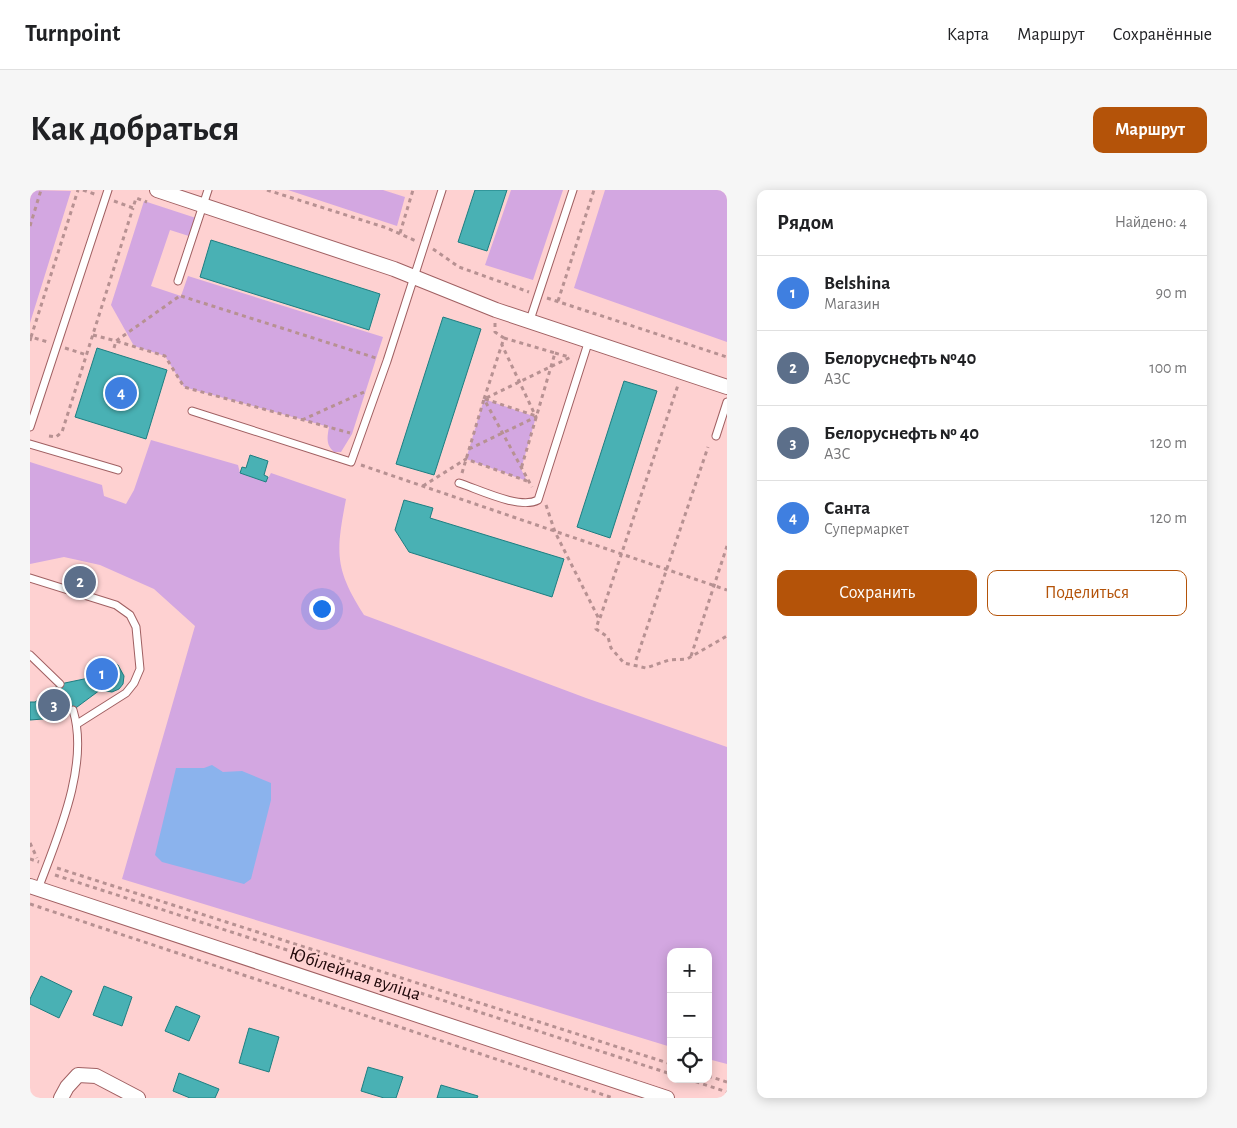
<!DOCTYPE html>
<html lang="ru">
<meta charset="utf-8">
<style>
body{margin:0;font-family:"Alegreya Sans",sans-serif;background:#f6f6f6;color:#202124}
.controls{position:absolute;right:15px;bottom:15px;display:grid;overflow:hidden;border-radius:10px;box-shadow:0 2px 12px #0003}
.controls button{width:45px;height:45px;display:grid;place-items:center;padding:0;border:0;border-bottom:1px solid #e0e0e0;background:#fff;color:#202124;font:25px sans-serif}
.you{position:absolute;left:291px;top:418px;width:18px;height:18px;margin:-12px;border:4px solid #fff;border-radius:50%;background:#1a73e8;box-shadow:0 0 0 8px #1a73e833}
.badge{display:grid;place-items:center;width:32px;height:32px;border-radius:50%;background:#b45309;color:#fff;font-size:16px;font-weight:700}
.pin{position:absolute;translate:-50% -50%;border:2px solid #fff;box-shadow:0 1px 5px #0006}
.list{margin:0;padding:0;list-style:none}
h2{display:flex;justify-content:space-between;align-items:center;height:65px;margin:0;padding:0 20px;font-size:21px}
h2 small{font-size:16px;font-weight:400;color:#757577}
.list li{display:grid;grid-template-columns:32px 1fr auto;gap:15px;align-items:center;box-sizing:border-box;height:75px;padding:0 20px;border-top:1px solid #e0e0e0}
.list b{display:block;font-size:19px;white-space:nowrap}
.list p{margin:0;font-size:16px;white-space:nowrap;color:#757577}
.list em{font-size:16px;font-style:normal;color:#757577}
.actions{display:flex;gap:10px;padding:15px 20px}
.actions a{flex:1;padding:11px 0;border:1px solid #b45309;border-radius:10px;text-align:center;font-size:18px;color:#b45309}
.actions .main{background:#b45309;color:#fff}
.icon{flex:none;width:28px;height:28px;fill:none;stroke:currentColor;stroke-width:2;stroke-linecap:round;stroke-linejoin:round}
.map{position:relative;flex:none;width:697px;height:908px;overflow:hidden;border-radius:10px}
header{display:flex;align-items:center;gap:30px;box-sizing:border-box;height:70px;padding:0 25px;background:#fff;border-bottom:1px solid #e0e0e0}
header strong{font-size:24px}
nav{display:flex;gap:28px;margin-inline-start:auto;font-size:18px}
.intro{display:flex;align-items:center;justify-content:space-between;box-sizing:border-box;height:120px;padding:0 30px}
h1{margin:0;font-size:35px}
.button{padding:12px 22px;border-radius:10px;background:#b45309;color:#fff;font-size:18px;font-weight:700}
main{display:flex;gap:30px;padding:0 30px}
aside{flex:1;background:#fff;border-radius:10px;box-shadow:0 2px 12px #0003}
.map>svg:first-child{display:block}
.green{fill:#d3a7e1}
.water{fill:#8bb3ed}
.building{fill:#49b1b4;stroke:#1d7e81}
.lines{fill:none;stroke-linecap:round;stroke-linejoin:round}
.lane-casing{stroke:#a06062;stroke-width:9}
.street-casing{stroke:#a06062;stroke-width:16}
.path{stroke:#b79192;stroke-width:3;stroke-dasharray:4 4;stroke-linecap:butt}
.lane{stroke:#fff;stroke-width:7}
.street{stroke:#fff;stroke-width:14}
.labels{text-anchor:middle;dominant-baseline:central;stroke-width:4;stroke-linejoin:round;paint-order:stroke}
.street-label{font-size:19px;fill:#1f0709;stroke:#fed1d1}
</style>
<header>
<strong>Turnpoint</strong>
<nav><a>Карта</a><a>Маршрут</a><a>Сохранённые</a></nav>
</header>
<div class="intro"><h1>Как добраться</h1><a class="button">Маршрут</a></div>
<main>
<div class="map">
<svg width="697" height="908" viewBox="0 0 697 908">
<rect width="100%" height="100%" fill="#fed1d1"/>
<path class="green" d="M0,0L41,1L0,133Z
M258,0H353L375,7L367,36Z
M481,0H533L503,90L455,75Z
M575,0H697V152L544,98Z
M114,11L169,29L162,47L140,40L121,96L151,106L158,86L353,147L322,244L311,262H304C296,255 297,248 299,237L154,197L135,166L104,156L81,115Z
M454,209L506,227L491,279L497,291L436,269Z
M121,250L208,275L210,283L236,292L241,283L316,309C306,362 304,378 334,425L556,508L697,557V874L678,869V762H641V857L92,689L165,436L124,399L70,375L34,367L0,374V272L72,295L74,306L96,314L104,300Z"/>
<path class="water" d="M182,575L193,582L212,581L241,593V610L221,689L214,694L132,672L125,665L146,578H174Z"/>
<path class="building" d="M445,0H477L457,61L428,52Z
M181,50L350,104L339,140L170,87Z
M413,127L451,139L404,285L366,274Z
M67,158L137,180L116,249L45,227Z
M594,191L627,201L580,348L547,337Z
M220,265L238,271L234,285L238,287L236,292L210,283L212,277L216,278Z
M374,310L403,318L400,328L534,369L522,407L379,362L365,340Z
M82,472L88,475L94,486L93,494L89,499L82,502L70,500L43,520L26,528L0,530V512H5L30,494L54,489L69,475Z
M11,786L42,801L29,828L0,814V809Z
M74,796L102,807L92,836L63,825Z
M146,816L170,826L159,851L135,841Z
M219,838L249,847L239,882L209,873Z
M338,877L373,887L366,908H354L331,901Z
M149,883L189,899L185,908H160L143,901Z
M411,895L448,906L447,908H407Z"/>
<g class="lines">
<defs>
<path id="lane" d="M148,91L178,0
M500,130L543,0
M162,221L321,272L357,171L412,0
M0,237L78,0
M686,246L697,212
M0,254L88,280
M429,293C448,299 490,320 508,310L559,150
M0,388L86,415L100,425L106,437L110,479L104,493L96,503L47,534
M0,465L30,494
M8,699C27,648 60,575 43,520"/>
<path id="street" d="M127,0L364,79L466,120L697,197
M0,696L637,908
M31,908L37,897L48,885L66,886L108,908"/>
</defs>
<use href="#lane" class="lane-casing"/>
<use href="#street" class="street-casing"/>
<path class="path" d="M53,0L67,5
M237,0L357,38L386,51
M84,11L103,18L106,8L117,12
M0,36L11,0
M370,43L383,0
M403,59L429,77L499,102
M151,106L346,168
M517,108L697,167
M528,111L564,0
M465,133V142L474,148L454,209L502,297
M63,145L86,151L151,105
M1,147L48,0
M474,148L525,163L491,279
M0,151L1,147L18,152
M35,158L57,165
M84,158L86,151L135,166L154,197L320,243
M525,163L539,167
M455,209L506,226
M272,230L334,202
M19,246L26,247L32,242L103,18
M439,259L506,227L472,155
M331,275L697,400
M432,283L454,209L543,166
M393,296L436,269L497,291
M516,315L525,342L569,429L566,439L578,447L581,458L594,473L616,478L639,470L657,469L697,446
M570,428L648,195
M661,466L697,356
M606,470L678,257
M0,653L7,668
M0,669L9,672
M27,678L641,874
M25,685L641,884
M0,714L583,908
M678,886L697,892
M658,889L697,902"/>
<use href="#lane" class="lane"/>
<use href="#street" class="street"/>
</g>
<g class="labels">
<g class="street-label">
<text transform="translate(325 784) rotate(18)">Юбілейная вуліца</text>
</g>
</g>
</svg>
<div class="controls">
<button>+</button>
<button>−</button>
<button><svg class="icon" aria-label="locate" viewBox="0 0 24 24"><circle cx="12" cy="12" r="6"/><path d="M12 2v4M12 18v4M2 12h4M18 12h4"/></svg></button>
</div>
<div class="you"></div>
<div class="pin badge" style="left:72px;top:484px;background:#3f7fe0">1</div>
<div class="pin badge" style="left:50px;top:392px;background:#5c6f8a">2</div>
<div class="pin badge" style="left:24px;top:515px;background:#5c6f8a">3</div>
<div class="pin badge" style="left:91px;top:203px;background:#3f7fe0">4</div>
</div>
<aside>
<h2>Рядом<small>Найдено: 4</small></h2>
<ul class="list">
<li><span class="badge" style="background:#3f7fe0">1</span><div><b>Belshina</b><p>Магазин</p></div><em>90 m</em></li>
<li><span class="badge" style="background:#5c6f8a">2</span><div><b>Белоруснефть №40</b><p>АЗС</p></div><em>100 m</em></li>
<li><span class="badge" style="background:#5c6f8a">3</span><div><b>Белоруснефть № 40</b><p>АЗС</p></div><em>120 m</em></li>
<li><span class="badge" style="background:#3f7fe0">4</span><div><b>Санта</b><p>Супермаркет</p></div><em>120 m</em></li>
</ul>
<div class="actions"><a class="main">Сохранить</a><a>Поделиться</a></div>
</aside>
</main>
